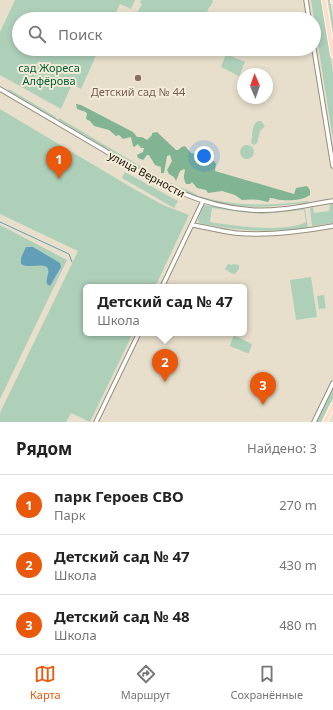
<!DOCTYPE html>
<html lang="ru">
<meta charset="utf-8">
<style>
body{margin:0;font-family:"Noto Sans",sans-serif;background:#f6f6f6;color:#222}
.compass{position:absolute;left:237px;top:68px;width:36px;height:36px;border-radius:50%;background:#fff;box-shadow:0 2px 6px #0003;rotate:358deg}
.you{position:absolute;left:204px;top:156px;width:14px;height:14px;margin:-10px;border:3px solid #fff;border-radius:50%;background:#1a73e8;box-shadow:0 0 0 6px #1a73e833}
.badge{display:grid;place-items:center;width:26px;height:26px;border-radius:50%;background:#ea580c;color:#fff;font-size:13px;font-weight:700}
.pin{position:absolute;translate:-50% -33px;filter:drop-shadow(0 1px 2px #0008)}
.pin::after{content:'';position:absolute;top:21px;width:14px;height:12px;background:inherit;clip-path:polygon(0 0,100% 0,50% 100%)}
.popup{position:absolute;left:83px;top:284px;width:164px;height:52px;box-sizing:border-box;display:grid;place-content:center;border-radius:6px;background:#fff;filter:drop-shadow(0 1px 3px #0005);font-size:13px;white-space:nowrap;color:#767676}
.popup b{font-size:15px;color:#222}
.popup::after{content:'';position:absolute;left:50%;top:100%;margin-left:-8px;border:8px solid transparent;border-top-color:#fff}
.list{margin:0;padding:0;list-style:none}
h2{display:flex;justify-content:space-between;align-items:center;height:52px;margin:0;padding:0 16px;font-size:17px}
h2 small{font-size:13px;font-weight:400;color:#767676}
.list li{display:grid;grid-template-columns:26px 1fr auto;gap:12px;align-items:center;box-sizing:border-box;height:60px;padding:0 16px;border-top:1px solid #e0e0e0}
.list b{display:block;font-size:15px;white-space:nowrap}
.list p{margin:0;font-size:13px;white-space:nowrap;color:#767676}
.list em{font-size:13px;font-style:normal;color:#767676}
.icon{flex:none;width:22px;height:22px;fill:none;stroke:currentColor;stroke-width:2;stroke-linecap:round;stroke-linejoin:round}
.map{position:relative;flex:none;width:333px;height:422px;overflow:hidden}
.search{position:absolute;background:#fff;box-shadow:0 2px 6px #0003;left:12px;right:12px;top:12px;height:44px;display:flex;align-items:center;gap:10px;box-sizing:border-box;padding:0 14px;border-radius:22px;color:#767676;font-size:15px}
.sheet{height:232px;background:#fff}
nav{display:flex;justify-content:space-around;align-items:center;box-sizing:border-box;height:56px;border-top:1px solid #e0e0e0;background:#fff;font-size:11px;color:#767676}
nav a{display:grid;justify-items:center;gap:2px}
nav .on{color:#ea580c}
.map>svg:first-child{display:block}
.green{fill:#aed0b9;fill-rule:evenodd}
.forest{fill:#80b492}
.water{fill:#629eb7}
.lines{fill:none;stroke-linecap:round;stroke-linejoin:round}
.stream{stroke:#629eb7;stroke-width:1}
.minor-casing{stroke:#958e7c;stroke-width:5.5}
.major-casing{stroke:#fff;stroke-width:6}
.minor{stroke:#fff;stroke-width:3.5}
.major{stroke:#ffdfc9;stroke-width:4.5}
.education-dot{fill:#8d6e63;stroke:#f4ecd8;stroke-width:1.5}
.labels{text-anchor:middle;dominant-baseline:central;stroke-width:4;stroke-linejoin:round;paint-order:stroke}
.park-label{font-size:11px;fill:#015e35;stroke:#f4ecd8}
.education-label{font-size:11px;fill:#785e54;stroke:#f4ecd8}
.street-label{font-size:11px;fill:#19160f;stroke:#f4ecd8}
</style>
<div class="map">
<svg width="333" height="422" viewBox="0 0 333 422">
<rect width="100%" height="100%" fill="#e7dfcb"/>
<path class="green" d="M15,0H135L131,9L120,4L113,19H19V49H99L81,89L72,84L61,109L0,75V32Z
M141,0H212L213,2L207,11L208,12L205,19H145L146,16L143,15L142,17L137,13L142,4L140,3Z
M311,0H322L333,72V140Z
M328,0H330L333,19V34Z
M226,54L245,62L239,76L221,67Z
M9,89L56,117L55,119L8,91Z
M0,109L134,189L163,205L189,215L155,287H86V333H133L90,422L71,413L66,422H0V413L78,251L0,214Z
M59,118L142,167L141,169L57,120Z
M258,121H261L265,126L260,131L257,143L254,145L251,143C253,136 251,125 258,121Z
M240 152a7 7 0 1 1 14 0a7 7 0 1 1-14 0Z
M145,169L171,183L198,195L197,197L169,186L144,171Z
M125,172L178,201L174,208L122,178Z
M199,196C238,207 269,206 308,201L309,202C270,208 237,210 199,197Z
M333,203V223L312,226L310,208L313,207L314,213L329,211L330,204Z
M204,205L258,212H272L305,209L308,228C268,233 238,231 199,223L198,219ZM212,208L240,212L262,214L304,210L306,222C287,233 232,226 210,222Z
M0,225L67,260L0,399Z
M228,264L231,265L234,264L239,265V269L235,274L231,273L225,269Z
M311,277L317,317L296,320L290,280Z
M324,295L326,308L319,309L317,296Z
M235,336L252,344L249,353H247L230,346L233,337Z
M333,390V398L321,422H316L331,391Z"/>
<path class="forest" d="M76,104L81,105L133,132L137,137H142L147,140L152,135V133L157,132L176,150H178L182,147L185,146L191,153L202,155L205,161L207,163L214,161L216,164L215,171L294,194L296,188L307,186L310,190V195C303,200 290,201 282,200C277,200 274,198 270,198L269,201L267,202C259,199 250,199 242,200L235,195L222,191L208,193L206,190L197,188L192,182L190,184H186C183,178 184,175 185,170L184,169L180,171L176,181L174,177L169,174L167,170L172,161L170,155L167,156L164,173H161V167L155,165L149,155H147L143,160L138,158L137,155L143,152L144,148H141L138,144L134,147L133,146L131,137L123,139L119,135L116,136L109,130L94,126L90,121L86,119L87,114L86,112L77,109Z"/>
<path class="water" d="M26,247H33L60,263L61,267L50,286L47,284C45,278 51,273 47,267C39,263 29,269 21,264V258Z"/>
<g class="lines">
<path class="stream" d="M0,222L69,254L72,262"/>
<defs>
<path id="minor" d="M306,0L309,19
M314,49L333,166
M0,89C34,109 68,129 102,149C152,179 192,206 252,210C279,212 306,205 333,201
M192,225C206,227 220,231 235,233C268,236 300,232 333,226
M162,287L203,201
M96,422L139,333
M314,422L333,383"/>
<path id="major" d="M324,0L333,55
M333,0V1
M325,422L333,405"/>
</defs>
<use href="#minor" class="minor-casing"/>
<use href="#major" class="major-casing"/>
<use href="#minor" class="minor"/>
<use href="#major" class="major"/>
</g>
<circle class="education-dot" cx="138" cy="78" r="4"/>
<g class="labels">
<g class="park-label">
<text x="49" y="67">сад Жореса<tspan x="49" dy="13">Алфёрова</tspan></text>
</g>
<g class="education-label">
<text x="138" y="91">Детский сад № 44</text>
</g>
<g class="street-label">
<text transform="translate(147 174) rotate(28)">улица Верности</text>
</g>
</g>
</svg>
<svg class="compass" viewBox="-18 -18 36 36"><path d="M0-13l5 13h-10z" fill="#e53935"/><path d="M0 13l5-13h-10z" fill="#767676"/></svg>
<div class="you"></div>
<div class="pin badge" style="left:59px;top:179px">1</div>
<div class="pin badge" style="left:165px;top:382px">2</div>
<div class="popup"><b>Детский сад № 47</b>Школа</div>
<div class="pin badge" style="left:263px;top:405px">3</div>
<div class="search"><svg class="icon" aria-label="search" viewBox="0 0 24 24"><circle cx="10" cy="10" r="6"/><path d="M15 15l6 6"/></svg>Поиск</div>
</div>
<section class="sheet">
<h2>Рядом<small>Найдено: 3</small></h2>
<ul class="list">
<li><span class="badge">1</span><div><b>парк Героев СВО</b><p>Парк</p></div><em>270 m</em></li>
<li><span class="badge">2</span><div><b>Детский сад № 47</b><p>Школа</p></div><em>430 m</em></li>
<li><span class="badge">3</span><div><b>Детский сад № 48</b><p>Школа</p></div><em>480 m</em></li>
</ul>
</section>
<nav>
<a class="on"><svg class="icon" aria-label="map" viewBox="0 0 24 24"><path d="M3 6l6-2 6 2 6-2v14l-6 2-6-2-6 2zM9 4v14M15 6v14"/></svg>Карта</a>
<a><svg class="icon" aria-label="directions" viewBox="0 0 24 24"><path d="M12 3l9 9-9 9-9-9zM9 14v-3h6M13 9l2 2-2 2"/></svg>Маршрут</a>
<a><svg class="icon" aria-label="saved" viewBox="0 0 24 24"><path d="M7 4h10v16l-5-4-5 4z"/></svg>Сохранённые</a>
</nav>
